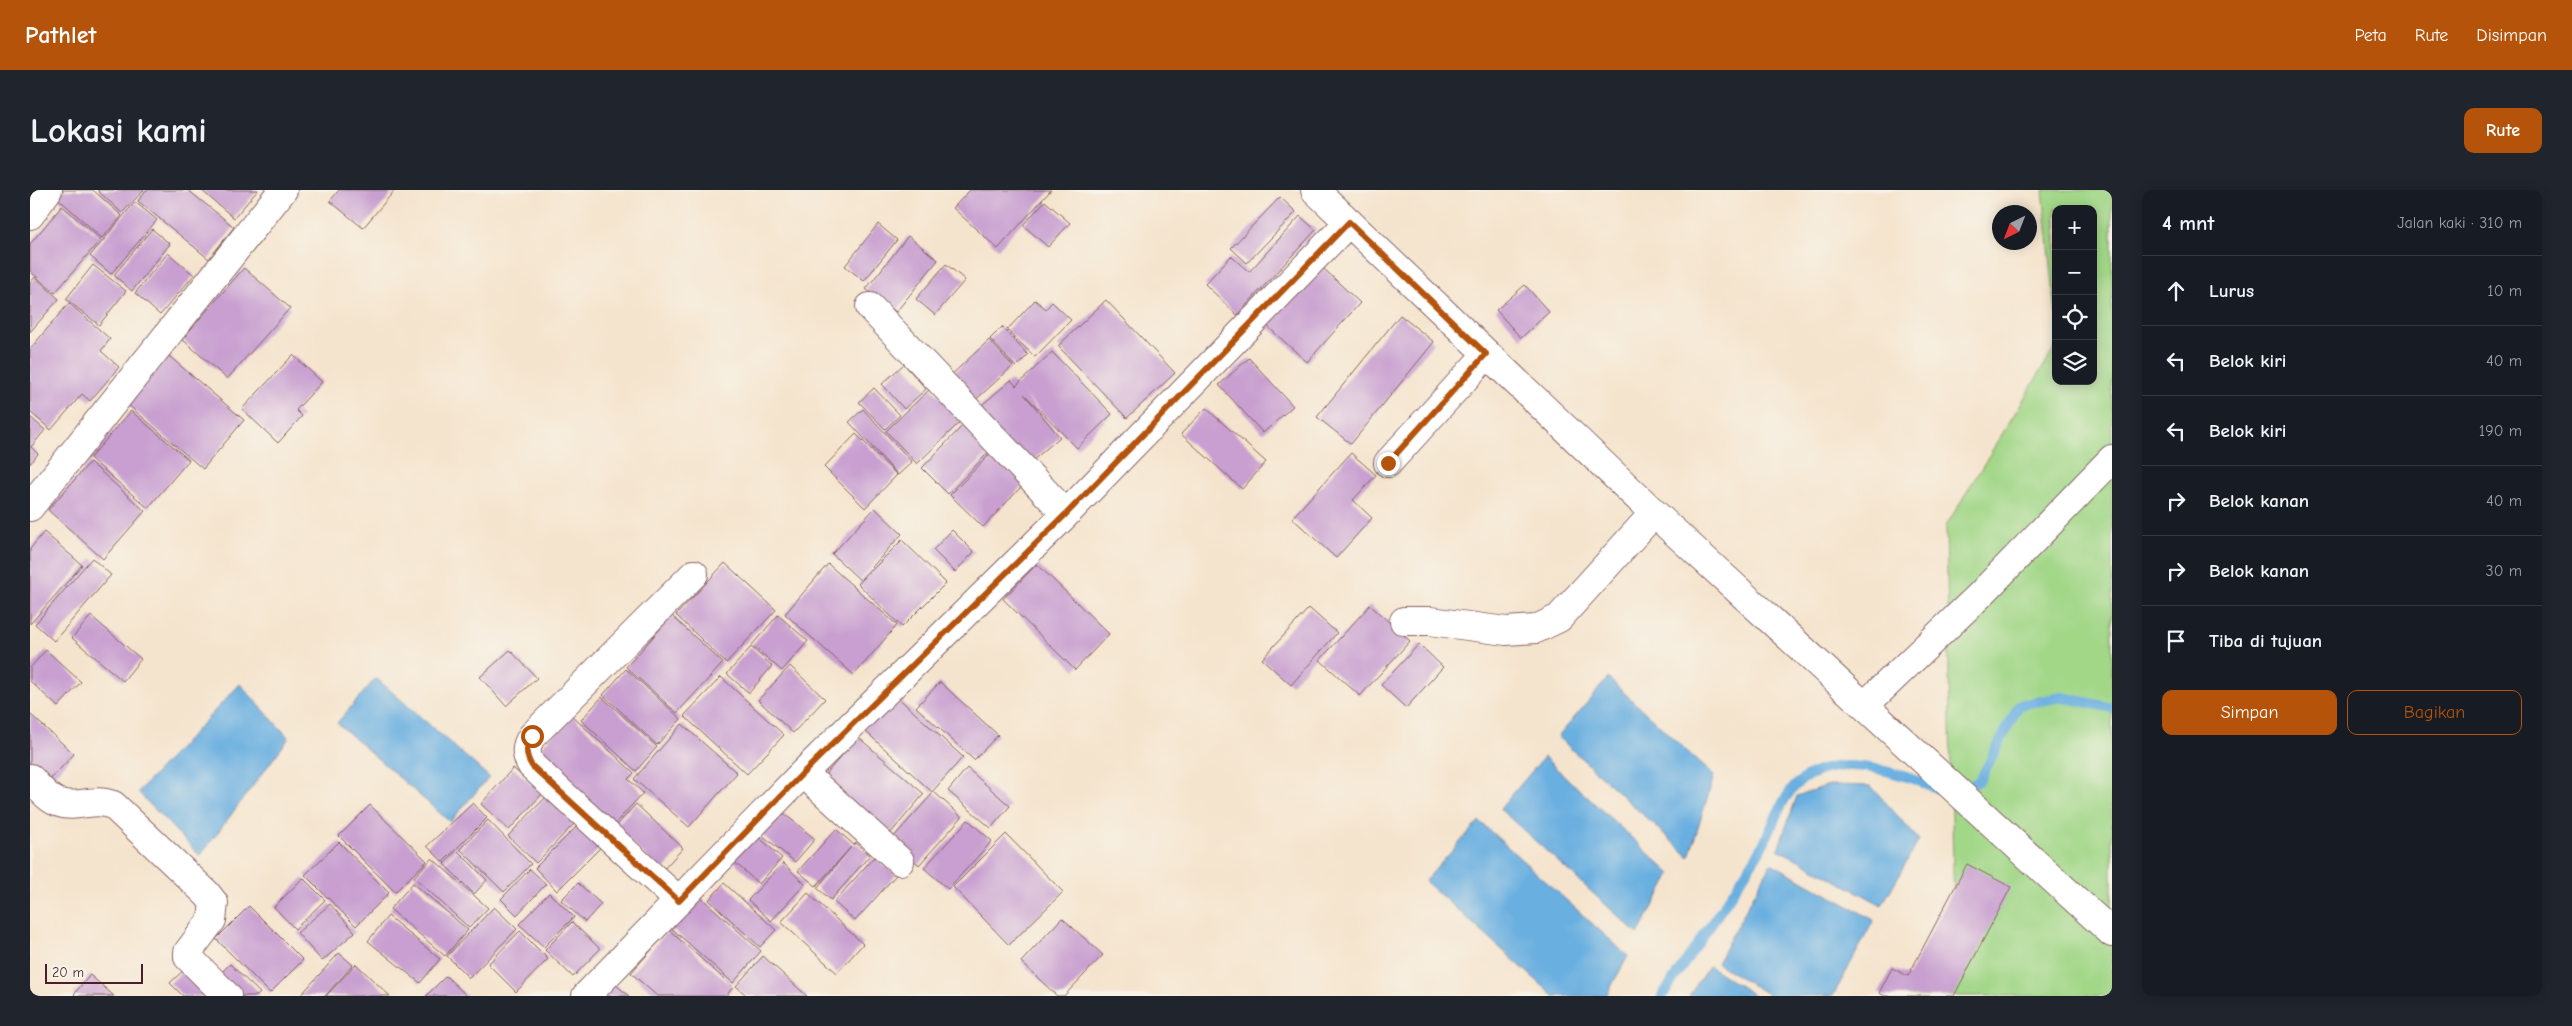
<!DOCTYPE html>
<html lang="id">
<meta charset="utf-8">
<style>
body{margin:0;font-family:"Comic Neue",sans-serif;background:#20242c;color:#f1f3f6}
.controls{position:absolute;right:15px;top:15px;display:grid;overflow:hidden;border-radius:10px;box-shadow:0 2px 12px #0003}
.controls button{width:45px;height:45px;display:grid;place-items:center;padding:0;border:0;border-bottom:1px solid #363941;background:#171b24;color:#f1f3f6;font:25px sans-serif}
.compass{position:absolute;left:1962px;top:15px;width:45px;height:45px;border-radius:50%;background:#171b24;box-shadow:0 2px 12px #0003;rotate:222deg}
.scale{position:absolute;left:15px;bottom:12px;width:98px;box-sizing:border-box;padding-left:5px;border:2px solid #4a1f2b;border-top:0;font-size:14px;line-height:18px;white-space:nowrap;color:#4a1f2b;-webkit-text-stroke:4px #f7f3e8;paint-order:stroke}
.stop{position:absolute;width:15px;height:15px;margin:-11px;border:4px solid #b45309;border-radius:50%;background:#fff}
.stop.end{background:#b45309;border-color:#fff;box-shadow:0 1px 5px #0008}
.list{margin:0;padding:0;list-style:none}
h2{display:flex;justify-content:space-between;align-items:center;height:65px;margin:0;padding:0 20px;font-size:21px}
h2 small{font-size:16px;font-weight:400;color:#9ea1a6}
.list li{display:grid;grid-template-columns:32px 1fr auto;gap:15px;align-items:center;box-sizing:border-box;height:70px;padding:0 20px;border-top:1px solid #363941}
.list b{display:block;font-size:19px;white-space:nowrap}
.list em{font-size:16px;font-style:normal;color:#9ea1a6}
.actions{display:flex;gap:10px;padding:15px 20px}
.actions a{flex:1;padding:11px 0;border:1px solid #b45309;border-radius:10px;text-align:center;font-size:18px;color:#b45309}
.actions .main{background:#b45309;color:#fff}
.icon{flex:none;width:28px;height:28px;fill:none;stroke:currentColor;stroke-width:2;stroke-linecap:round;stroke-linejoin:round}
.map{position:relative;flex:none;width:2082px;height:806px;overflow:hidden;border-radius:10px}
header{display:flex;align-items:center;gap:30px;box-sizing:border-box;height:70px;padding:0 25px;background:#b45309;color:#fff}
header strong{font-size:24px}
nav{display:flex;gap:28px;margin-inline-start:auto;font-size:18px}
.intro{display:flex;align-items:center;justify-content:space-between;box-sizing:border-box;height:120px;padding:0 30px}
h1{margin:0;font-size:35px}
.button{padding:12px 22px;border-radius:10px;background:#b45309;color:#fff;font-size:18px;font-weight:700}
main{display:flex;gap:30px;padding:0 30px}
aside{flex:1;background:#171b24;border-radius:10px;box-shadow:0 2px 12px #0003}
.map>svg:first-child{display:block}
.green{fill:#a2d788;stroke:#767b5a}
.water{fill:#69afe0;stroke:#5a6786}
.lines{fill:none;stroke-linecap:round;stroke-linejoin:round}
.stream{stroke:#69afe0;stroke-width:10}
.building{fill:#c89fd0}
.minor-casing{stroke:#866464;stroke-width:30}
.minor{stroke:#fff;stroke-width:28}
.route{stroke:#b45309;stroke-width:6}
</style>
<header>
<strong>Pathlet</strong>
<nav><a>Peta</a><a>Rute</a><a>Disimpan</a></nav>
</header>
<div class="intro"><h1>Lokasi kami</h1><a class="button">Rute</a></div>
<main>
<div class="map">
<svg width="2082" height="806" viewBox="0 0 2082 806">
<rect width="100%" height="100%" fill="#f7f3e8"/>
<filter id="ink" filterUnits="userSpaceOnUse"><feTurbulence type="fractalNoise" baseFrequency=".02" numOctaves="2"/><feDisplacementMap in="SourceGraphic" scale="10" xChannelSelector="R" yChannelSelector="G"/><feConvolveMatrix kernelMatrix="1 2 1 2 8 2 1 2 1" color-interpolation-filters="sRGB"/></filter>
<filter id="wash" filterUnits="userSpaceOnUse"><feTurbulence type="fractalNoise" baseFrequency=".0096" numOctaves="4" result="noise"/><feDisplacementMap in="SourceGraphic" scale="20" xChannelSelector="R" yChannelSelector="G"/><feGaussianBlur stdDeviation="1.12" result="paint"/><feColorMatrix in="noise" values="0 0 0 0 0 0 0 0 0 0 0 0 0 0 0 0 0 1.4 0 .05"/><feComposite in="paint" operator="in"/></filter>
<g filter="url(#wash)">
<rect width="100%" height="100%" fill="#f5e4cd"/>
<path class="green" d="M2013,0H2082V806H1877L1924,726L1916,336L2026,156V191H2063V19H2026V124Z"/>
<path class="water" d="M346,488L459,587L420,632L307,533Z
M1578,488L1684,586L1659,667L1528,547Z
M210,494L259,548L170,666L108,602Z
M1514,567L1641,684L1608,744L1470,619Z
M1799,595L1841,596L1889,650L1852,715L1748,659L1767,606Z
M1449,631L1598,766L1576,806H1524L1395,691Z
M1741,673L1844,730L1803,806H1740L1687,773Z
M1679,776L1725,806H1659Z"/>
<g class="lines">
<path class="stream" d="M1932,602L1950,590L1989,515L2032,507L2082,518
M1632,806C1664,760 1695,714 1726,667C1738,649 1744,627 1755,609C1790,553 1867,581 1915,602"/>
</g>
<g id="blocks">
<path class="building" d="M25,0H63L92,26L72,48L22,3Z
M67,0H114L92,23Z
M116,0H158L204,37L179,69L108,11Z
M171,0H228L204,28Z
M309,0H365L333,38L300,11Z
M940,0H1021L968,59L923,18Z
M1250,7L1266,22L1217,73L1201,58Z
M1015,11L1040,33L1018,57L993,35Z
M105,12L127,30L81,84L60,66Z
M32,16L71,49L25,103L0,81V54Z
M1270,26L1286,40L1207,125L1175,94L1201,66L1219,82Z
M848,34L867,50L834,91L815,76Z
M122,39L140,54L102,101L84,85Z
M878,46L908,70L866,122L836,99Z
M138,63L164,85L130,125L105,103Z
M916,74L935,90L905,125L886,109Z
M63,75L96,101L69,135L36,109Z
M1290,75L1330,113L1277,172L1236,135Z
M214,78L260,118L197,189L152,149Z
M5,87L29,109L0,142V93Z
M1495,95L1519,122L1491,148L1466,120Z
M1005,110L1016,119L1022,112L1041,130L1005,167L977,140Z
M1076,110L1145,183L1097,228L1028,156Z
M39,113L80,149L71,161L89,177L60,211L52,204L21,240L0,222V159Z
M1370,125L1404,152L1321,254L1287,227Z
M972,137L998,165L986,177L960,149Z
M959,150L983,176L941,214L918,188Z
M1022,162L1082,224L1047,258L994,204L1030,247L994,278L945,221L981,190L986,196Z
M263,165L292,192L266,220L272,226L248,253L212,219Z
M139,166L214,230L173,279L97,214Z
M1219,168L1263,216L1233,243L1189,195Z
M874,174L896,199L874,219L852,194Z
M844,198L870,225L855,239L829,212Z
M901,198L932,230L887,274L856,241Z
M1176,218L1236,272L1212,299L1151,244Z
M833,219L882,272L868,285L819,232Z
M101,221L159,270L118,318L60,268Z
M0,227L15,240L1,257L8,264L0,274Z
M934,234L961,260L918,304L892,278Z
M826,244L867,285L835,318L794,277Z
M961,263L994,294L953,337L920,305Z
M1321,263L1346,285L1323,310L1342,328L1306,368L1262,328Z
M60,272L115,321L73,369L18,320Z
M845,318L872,344L830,390L802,364Z
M922,340L944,362L925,382L903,360Z
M14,342L52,375L0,434V359Z
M872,350L916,393L872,437L828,394Z
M62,368L81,385L24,451L5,434Z
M695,373L746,420L696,473L646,425Z
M798,374L867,435L824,485L755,424Z
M1007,374L1079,444L1045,480L973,409Z
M1340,415L1380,451L1330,506L1290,470Z
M1279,418L1307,443L1261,495L1232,469Z
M748,425L778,451L752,481L722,455Z
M61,426L111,469L93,491L42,448Z
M642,426L693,473L647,523L596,477Z
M1389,454L1413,477L1376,518L1351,495Z
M721,457L742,476L719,503L697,484Z
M16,460L51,492L28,517L0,491V478Z
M480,460L507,488L476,516L450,487Z
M760,476L795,509L763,543L728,510Z
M596,479L651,529L627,555L573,505Z
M691,487L754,545L717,584L654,526Z
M910,492L968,545L944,570L886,517Z
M864,504L933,567L902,602L833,539Z
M572,507L627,557L606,581L551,530Z
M0,524L44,564L18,592L0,576Z
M541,525L604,583L598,589L613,603L579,640L501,568Z
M652,534L707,583L659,637L604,589Z
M828,547L894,604L854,651L788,593Z
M483,578L512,604L479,640L451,614Z
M937,578L980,616L961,638L918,601Z
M904,602L932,627L889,675L861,650Z
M518,605L546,632L506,673L478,646Z
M443,613L457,628L413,672L397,656Z
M606,614L653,658L632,681L585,637Z
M340,615L397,671L365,702L309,646Z
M746,617L785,649L765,672L727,641Z
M458,630L501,674L474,702L430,659Z
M938,630L962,651L918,699L894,678Z
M549,634L571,657L527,701L505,678Z
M806,639L824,655L826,653L840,665L801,710L787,698L821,657L786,696L768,681Z
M725,644L752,668L729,694L702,670Z
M976,644L1033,702L979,755L923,697Z
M309,652L359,703L326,736L275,685Z
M427,660L457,690L444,704L414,674Z
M844,667L866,685L825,731L804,712Z
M402,668L458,718L439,738L384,687Z
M753,673L775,694L741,731L718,710Z
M1937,674L1981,697L1924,806H1855L1849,803L1862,778L1878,786Z
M500,679L516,694L487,725L471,709Z
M273,688L295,710L265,739L244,717Z
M383,693L438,740L415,766L360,719Z
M548,693L571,714L555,732L531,710Z
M694,693L746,740L730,757L679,710Z
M519,703L544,727L514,757L489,734Z
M778,703L833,754L807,783L751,732Z
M667,704L731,761L703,793L639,736Z
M300,714L325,742L292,771L267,743Z
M219,716L273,770L240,803L186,749Z
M464,717L487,739L439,788L417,766Z
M358,726L410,769L390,793L338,751Z
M1032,728L1073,765L1034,806H1027L991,772Z
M542,732L570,759L543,787L515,760Z
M639,740L703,797L696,806H627L601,783Z
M490,741L518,769L486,802L458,774Z
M309,763L323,775L295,806H270Z
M733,766L777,806H717L706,796Z
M200,774L230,803L227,806H201L184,790Z
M326,774L345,792L360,806H296Z
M158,776L187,806H153L140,793Z
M60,785L84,806H46L44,804Z
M416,786L437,806H396Z
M579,789L599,806H564Z"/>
</g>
</g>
<g filter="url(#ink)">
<use href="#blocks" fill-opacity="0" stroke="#866464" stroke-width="1"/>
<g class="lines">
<defs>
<path id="minor" d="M1285,0L1624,323L2082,743
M0,25L18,0
M840,117L1036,324
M1358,273L1457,164
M0,317L253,0
M1374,431H1400L1476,441L1506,439L1529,428L1624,323
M1835,515L1951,404L2082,269
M773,583L870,671
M0,588C8,596 18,610 30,613C47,619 63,607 83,615L177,704L184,713L182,730L158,762V767L197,806
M649,711L502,576C495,565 495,556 502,546L664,384
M556,806L773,583L1036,324L1319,32"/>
</defs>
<use href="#minor" class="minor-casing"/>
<use href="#minor" class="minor"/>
</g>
</g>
<g class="lines" filter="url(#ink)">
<path class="route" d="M502,546C495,556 495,565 502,576L649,711L773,583L1036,324L1319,32L1456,164L1358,273"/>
</g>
</svg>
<div class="controls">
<button>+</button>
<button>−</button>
<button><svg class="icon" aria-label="locate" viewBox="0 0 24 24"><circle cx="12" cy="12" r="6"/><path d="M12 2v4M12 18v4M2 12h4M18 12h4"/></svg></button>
<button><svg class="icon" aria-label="layers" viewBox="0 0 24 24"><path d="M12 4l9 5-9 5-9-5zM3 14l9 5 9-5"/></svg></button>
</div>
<svg class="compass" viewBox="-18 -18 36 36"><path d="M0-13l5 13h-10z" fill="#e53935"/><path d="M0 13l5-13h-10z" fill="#9ea1a6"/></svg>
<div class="scale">20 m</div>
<div class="stop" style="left:502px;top:546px"></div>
<div class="stop end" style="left:1358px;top:273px"></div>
</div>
<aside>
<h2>4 mnt<small>Jalan kaki · 310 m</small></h2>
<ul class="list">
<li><svg class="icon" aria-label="ahead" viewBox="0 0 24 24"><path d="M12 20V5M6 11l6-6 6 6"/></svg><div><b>Lurus</b></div><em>10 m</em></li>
<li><svg class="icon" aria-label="left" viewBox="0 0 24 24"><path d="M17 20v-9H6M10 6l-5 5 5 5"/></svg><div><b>Belok kiri</b></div><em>40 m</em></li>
<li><svg class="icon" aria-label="left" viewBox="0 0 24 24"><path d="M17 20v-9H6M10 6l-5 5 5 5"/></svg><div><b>Belok kiri</b></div><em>190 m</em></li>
<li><svg class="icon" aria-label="right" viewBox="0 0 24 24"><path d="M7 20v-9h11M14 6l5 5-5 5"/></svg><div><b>Belok kanan</b></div><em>40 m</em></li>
<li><svg class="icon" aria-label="right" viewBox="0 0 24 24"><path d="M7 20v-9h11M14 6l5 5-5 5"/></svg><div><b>Belok kanan</b></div><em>30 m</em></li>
<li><svg class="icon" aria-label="arrive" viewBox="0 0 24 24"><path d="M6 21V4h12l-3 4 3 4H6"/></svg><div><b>Tiba di tujuan</b></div></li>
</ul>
<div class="actions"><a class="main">Simpan</a><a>Bagikan</a></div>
</aside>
</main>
